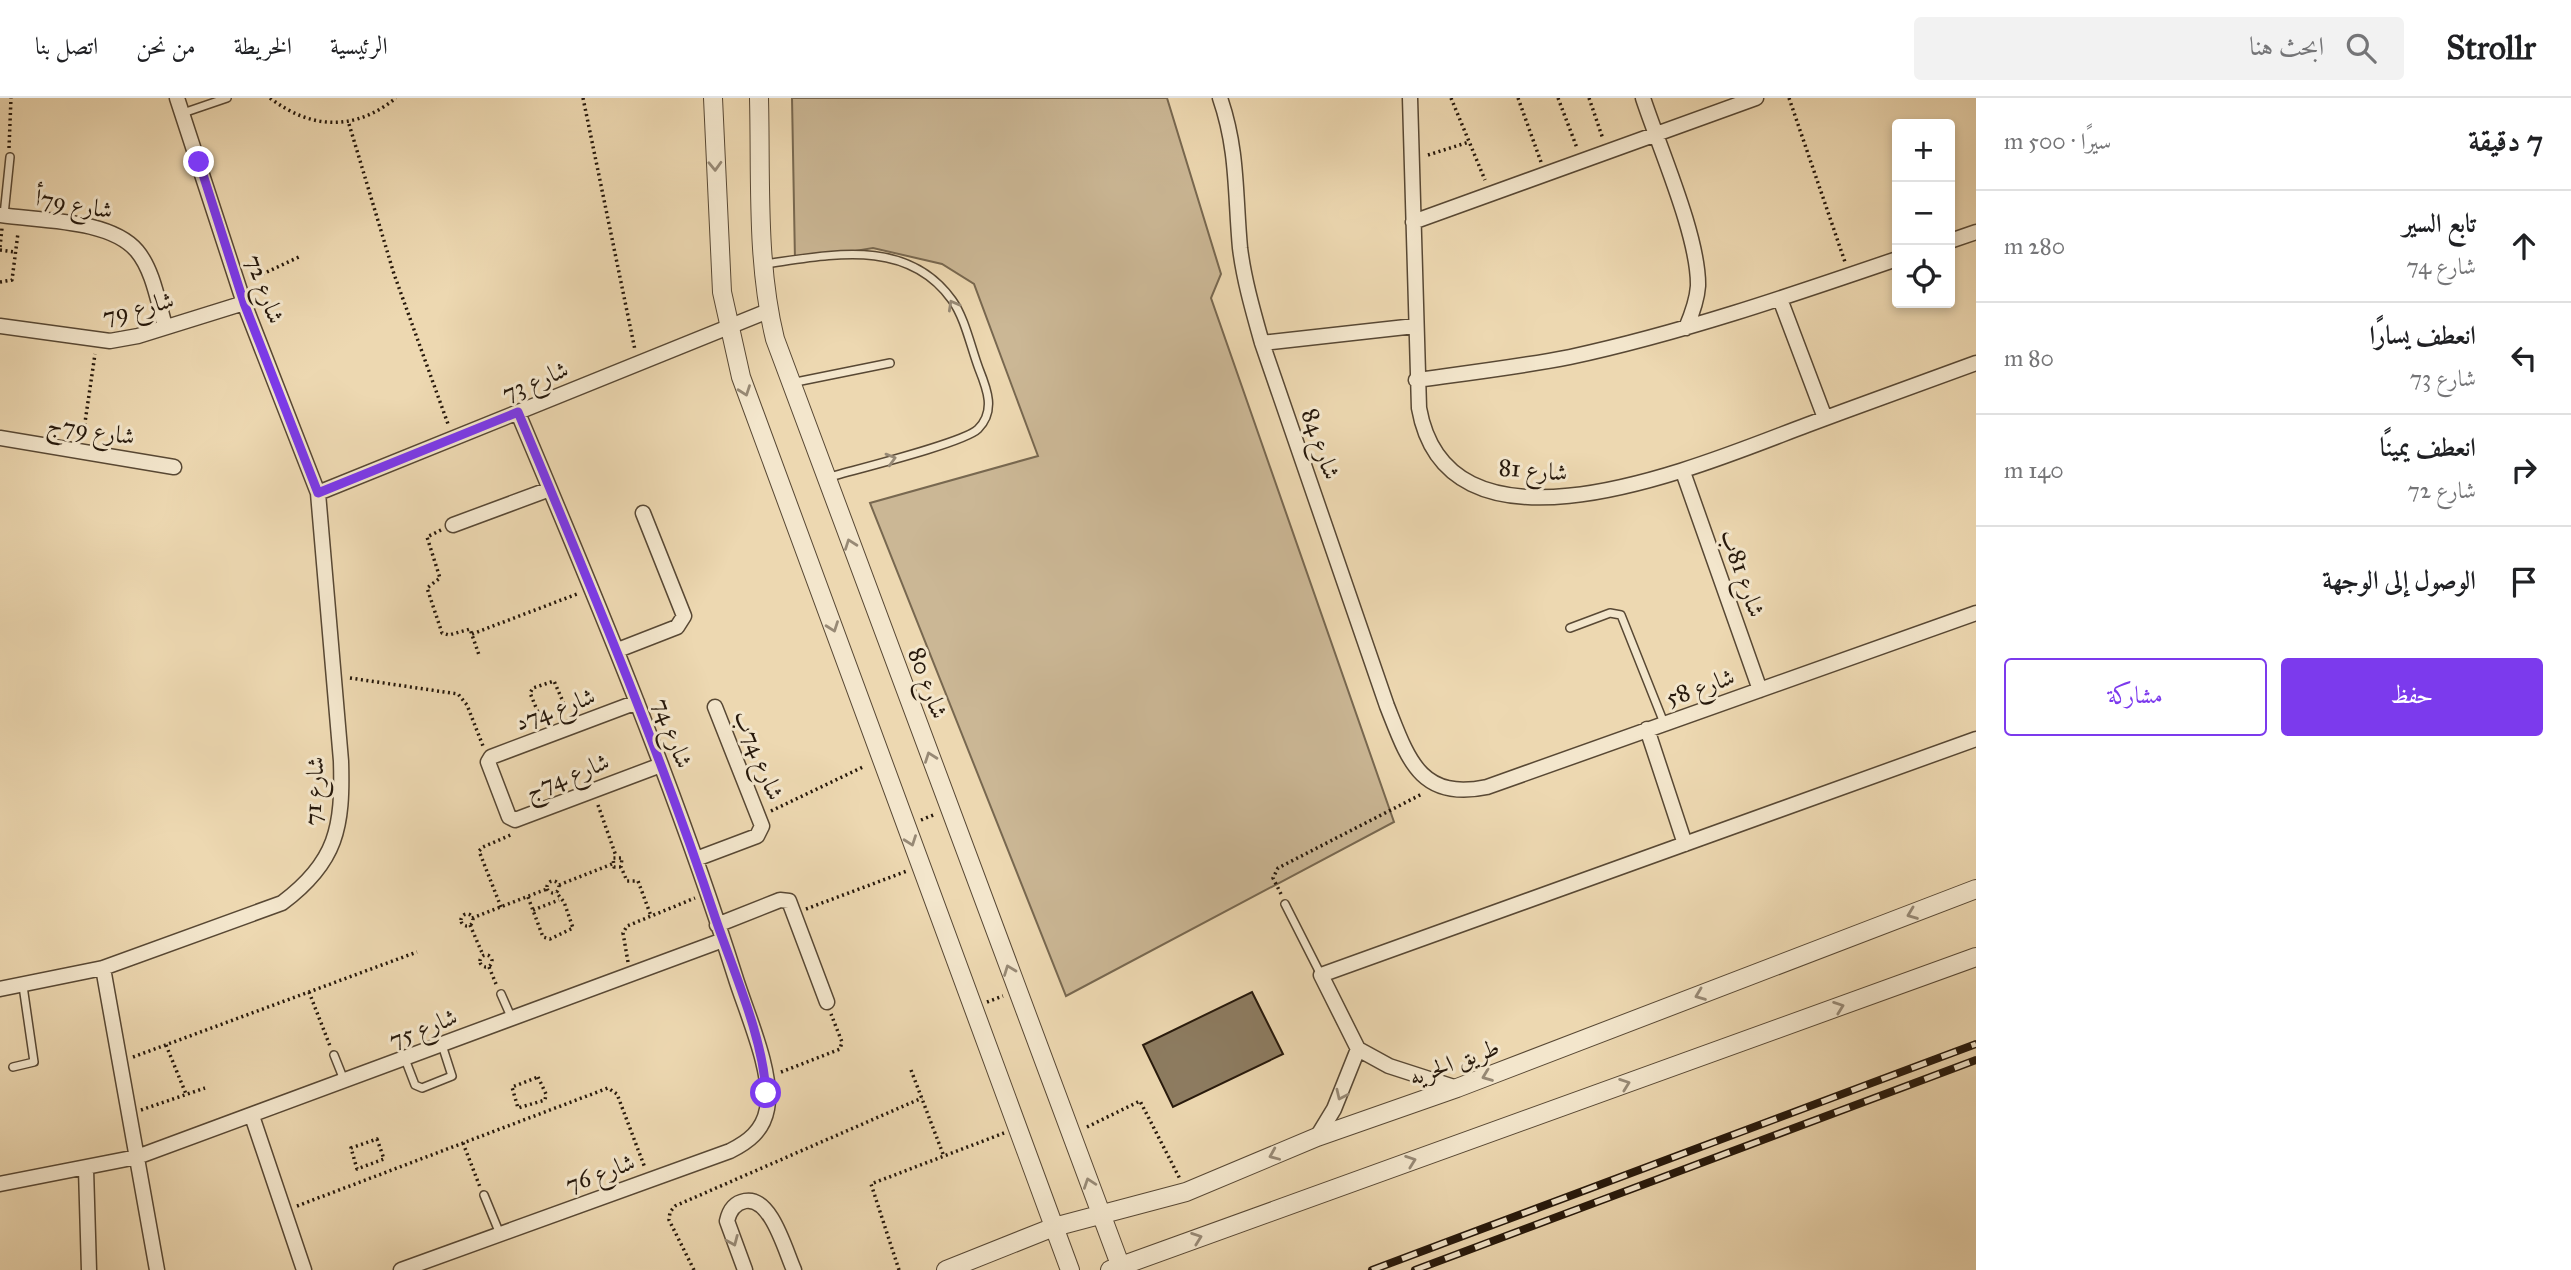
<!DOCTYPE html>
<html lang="ar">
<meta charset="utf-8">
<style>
body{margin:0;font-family:"IM FELL Great Primer",Amiri,serif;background:#f2f2f2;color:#202124;direction:rtl}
.controls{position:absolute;right:21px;top:21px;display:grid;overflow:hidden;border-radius:7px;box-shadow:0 4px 10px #0003}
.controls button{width:63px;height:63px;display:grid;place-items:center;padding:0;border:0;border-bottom:2px solid #e0e0e0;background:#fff;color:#202124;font:35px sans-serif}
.stop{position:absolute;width:21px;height:21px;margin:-16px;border:5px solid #7c3aed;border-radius:50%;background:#fff}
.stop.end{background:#7c3aed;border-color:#fff;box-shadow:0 2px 7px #0008}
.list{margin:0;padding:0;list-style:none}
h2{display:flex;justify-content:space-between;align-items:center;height:91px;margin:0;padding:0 28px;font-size:30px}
h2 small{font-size:23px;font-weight:400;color:#757577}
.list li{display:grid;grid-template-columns:46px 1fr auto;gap:21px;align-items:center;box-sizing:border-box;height:112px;padding:0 28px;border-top:2px solid #e0e0e0}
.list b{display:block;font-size:26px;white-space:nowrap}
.list p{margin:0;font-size:23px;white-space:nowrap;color:#757577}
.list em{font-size:23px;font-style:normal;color:#757577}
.actions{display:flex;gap:14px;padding:21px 28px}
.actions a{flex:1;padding:16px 0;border:2px solid #7c3aed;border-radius:7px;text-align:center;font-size:24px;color:#7c3aed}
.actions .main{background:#7c3aed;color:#fff}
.icon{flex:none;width:38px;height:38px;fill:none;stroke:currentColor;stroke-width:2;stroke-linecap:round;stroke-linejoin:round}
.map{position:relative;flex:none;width:1976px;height:1172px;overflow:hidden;direction:ltr}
header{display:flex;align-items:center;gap:42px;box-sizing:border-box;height:98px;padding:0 35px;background:#fff;border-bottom:2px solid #e0e0e0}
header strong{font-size:33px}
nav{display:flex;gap:38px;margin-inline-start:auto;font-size:24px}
.search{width:490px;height:63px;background:#f2f2f2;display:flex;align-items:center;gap:18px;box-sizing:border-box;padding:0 24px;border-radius:7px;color:#757577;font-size:26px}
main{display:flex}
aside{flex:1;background:#fff}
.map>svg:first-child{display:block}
.green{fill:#cbb795;stroke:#786850;stroke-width:2}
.building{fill:#8d7c61;stroke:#26180b;stroke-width:2}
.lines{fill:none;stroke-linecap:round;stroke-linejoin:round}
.service-casing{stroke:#584834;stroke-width:10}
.minor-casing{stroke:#584834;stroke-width:17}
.tertiary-casing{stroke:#584834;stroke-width:20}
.path{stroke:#26180b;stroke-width:3.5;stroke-dasharray:2 3.5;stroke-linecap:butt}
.service{stroke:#f3e6cc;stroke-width:7}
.minor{stroke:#f3e6cc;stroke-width:14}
.tertiary{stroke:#f3e6cc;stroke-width:18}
.rail-casing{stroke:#26180b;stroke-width:8}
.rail{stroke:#f3e6cc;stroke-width:5;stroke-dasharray:16;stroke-linecap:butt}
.oneway{stroke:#978975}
.route{stroke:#7c3aed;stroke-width:9}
.labels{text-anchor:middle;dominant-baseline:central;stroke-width:6;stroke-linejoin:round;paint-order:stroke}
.street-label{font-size:24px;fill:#26180b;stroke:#f3e6cc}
</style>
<header>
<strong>Strollr</strong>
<div class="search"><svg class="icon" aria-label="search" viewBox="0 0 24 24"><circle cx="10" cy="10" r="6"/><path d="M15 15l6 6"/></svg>ابحث هنا</div>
<nav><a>الرئيسية</a><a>الخريطة</a><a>من نحن</a><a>اتصل بنا</a></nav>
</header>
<main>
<aside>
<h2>7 دقيقة<small>سيرًا · 500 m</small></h2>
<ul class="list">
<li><svg class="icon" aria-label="ahead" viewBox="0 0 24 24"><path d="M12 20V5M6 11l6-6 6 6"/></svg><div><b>تابع السير</b><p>شارع 74</p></div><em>280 m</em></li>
<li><svg class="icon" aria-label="left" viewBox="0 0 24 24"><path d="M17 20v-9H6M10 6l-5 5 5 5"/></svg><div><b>انعطف يسارًا</b><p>شارع 73</p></div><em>80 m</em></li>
<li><svg class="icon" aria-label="right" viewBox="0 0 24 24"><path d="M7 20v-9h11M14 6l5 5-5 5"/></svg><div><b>انعطف يمينًا</b><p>شارع 72</p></div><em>140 m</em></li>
<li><svg class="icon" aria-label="arrive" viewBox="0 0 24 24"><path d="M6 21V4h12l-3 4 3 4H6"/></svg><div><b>الوصول إلى الوجهة</b></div></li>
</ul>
<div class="actions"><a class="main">حفظ</a><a>مشاركة</a></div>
</aside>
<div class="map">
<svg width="1976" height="1172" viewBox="0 0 1976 1172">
<rect width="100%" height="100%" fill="#edd8b1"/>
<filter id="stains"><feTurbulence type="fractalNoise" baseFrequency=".00286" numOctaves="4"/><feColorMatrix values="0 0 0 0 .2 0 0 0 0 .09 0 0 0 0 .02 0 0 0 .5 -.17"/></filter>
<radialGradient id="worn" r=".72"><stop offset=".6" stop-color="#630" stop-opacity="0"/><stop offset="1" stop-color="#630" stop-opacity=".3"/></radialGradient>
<path class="green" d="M792,0H1167L1221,176L1211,200L1394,724L1066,898L870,405L1038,358L974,186L942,166L873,150L795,163Z"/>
<path class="building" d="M1252,894L1283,956L1173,1009L1143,947Z"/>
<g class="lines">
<defs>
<path id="service" d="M183,15L227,0
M4,117L10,59
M765,166C830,157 907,139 952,202C965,220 971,250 979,271C987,291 996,313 978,331C964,345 853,372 826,380
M791,285L890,265
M1570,530L1610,515L1621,517L1664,625
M1285,806L1321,877
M501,896L512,921
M334,957L344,982
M405,961L415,987L422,990L452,978L442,947
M13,969L34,964L23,888
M484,1097L500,1136"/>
<path id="minor" d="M1220,0C1238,52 1235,96 1240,150C1244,182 1253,213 1262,245L1387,608C1408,661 1420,703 1487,689L1976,515
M1410,0L1419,310C1449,479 1710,363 1807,327C1863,306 1919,286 1976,265
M1643,0C1659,49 1699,139 1698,188C1697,203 1692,216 1686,230
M0,117C40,123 110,121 137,153C153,172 158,204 165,228
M1413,124L1756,0
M1950,143L1976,134
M1780,201L1825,320
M0,228L110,243L138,238L244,205
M1262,245L1415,228
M1416,282C1468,275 1519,269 1570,259C1681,235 1789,198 1897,161
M0,340L174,369
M1683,374L1760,592
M318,395L768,213
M453,427L550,391
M618,552L677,529L684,518L643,415
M637,604L491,659L488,664L509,719L515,722L661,667
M1647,631L1685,746
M696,761L757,738L762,728L715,609
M717,827L780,802L789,803L827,904
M103,870L157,1172
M0,891L103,870L282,805C337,764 343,729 341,663L318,395L244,205L177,0
M1457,990L1389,968L1358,951L1321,877L1976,641
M252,1018L304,1172
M1317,1039L1334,1011L1358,951
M86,1071L89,1172
M0,1086L137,1059L723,842
M401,1172L730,1053C748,1044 763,1033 767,1011C774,975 746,914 735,878C674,686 596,500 518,315
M745,1172L727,1123C729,1114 734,1105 745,1103C771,1098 785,1152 794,1172"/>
<path id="tertiary" d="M713,0L722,194L741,279L1070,1172
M759,0C761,79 756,164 775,241L1122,1172
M946,1172L1054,1129L1186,1094L1317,1039L1457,990L1976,791
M1110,1172L1976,859"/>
</defs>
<use href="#service" class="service-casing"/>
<use href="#minor" class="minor-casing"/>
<use href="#tertiary" class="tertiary-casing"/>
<path class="path" d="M270,0C312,32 355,33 396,0
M583,0L635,252
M1451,0L1485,82
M1518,0L1541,64
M1558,0L1577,50
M1589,0L1603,41
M1789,0L1845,164
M349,26L394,176L448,326
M9,50L11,0
M1428,57L1469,44
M0,149L2,130
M0,152L15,154
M252,181L301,158
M0,184L12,182L18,135
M83,338L95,256
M441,432L427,439L440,480L427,490L442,535L449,537L470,531L479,557
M472,536L577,496
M350,580L458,596L467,607L483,648
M542,624L530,595L533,590L554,583L567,613
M598,707L616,758
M771,713L865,668
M921,722L936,716
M621,769H614L613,760H622L621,769L627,783H638L651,818
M547 789a6 6 0 1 1 12 0a6 6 0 1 1-12 0Z
M559,787L612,766
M1281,796L1273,780L1278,770L1422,696
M528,799L543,839L550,841L573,830L564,804L556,794
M501,809L479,753L483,749L513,736
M806,811L907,773
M533,812L559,802
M461 822a6 6 0 1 1 12 0a6 6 0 1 1-12 0Z
M472,820L547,791
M470,827L483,857
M480 863a6 6 0 1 1 12 0a6 6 0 1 1-12 0Z
M628,864L623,835L627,828L695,800
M489,869L496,886
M309,894L330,948
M987,904L1003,898
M166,947L186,996
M133,959L417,854
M911,972L943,1056
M781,974L840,951L842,944L831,916
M538,979L546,996L545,1002L518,1010L512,989Z
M141,1012L205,990
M1087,1029L1140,1003L1180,1081
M377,1041L384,1061L357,1071L351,1050Z
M463,1045L480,1089
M297,1108L608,990L617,996L645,1070
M694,1172L669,1122L670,1114L675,1108L922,1000
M899,1172L871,1086L1004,1035"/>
<use href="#service" class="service"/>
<use href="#minor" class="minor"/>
<use href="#tertiary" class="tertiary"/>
<defs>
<path id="rail" d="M1372,1172L1976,946
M1415,1172L1976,962"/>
</defs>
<use href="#rail" class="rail-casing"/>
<use href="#rail" class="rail"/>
</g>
<defs><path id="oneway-chevron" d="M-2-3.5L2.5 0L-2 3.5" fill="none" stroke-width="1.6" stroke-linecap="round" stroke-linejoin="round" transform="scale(1.75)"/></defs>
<g class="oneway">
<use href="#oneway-chevron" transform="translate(715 68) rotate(88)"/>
<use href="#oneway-chevron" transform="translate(953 207) rotate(-119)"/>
<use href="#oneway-chevron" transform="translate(745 293) rotate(70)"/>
<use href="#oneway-chevron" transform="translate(891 361) rotate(-16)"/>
<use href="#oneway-chevron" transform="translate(850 446) rotate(-110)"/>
<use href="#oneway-chevron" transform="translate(833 529) rotate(70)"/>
<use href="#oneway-chevron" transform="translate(930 659) rotate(-110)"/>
<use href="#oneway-chevron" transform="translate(911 743) rotate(70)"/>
<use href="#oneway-chevron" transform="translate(1912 816) rotate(159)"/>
<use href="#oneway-chevron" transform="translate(1009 872) rotate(-111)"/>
<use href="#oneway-chevron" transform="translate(1700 897) rotate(159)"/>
<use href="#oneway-chevron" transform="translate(1839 909) rotate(-20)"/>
<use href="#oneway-chevron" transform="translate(1487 978) rotate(159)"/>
<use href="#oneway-chevron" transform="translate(1625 986) rotate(-20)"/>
<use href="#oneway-chevron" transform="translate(1341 997) rotate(115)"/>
<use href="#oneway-chevron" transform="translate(1274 1057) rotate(157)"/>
<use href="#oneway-chevron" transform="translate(1411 1063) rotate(-20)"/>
<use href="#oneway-chevron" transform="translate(1089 1085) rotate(-109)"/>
<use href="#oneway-chevron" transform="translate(1197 1140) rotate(-20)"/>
<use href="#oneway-chevron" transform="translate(733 1143) rotate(67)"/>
</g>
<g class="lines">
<path class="route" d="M199,64L244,205L318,395L518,314C588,482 659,650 716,822C734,875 763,939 766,995"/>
</g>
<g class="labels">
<g class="street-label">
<text transform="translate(74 106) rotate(10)">شارع 79أ</text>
<text transform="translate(265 191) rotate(70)">شارع 72</text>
<text transform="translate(138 210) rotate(-14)">شارع 79</text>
<text transform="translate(535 283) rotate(-22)">شارع 73</text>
<text transform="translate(91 332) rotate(9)">شارع 79ج</text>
<text transform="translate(1321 346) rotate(71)">شارع 84</text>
<text transform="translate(1533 372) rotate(5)">شارع 81</text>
<text transform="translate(1743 475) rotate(71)">شارع 81ب</text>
<text transform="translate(928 585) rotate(70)">شارع 80</text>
<text transform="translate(1700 589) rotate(-19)">شارع 58</text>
<text transform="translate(555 611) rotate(-20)">شارع 74د</text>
<text transform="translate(673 635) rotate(70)">شارع 74</text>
<text transform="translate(759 657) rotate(68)">شارع 74ب</text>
<text transform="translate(567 678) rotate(-21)">شارع 74ج</text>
<text transform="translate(314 693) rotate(-87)">شارع 71</text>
<text transform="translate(423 930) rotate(-21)">شارع 75</text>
<text transform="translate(1454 964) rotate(-20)">طريق الحريه</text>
<text transform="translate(600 1075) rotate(-20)">شارع 76</text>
</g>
</g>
<rect width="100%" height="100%" filter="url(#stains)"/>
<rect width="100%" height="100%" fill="url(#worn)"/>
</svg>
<div class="controls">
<button>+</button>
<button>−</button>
<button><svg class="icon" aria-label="locate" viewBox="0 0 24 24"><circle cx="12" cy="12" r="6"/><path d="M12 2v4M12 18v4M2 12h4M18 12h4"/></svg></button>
</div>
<div class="stop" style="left:766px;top:995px"></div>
<div class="stop end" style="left:199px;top:64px"></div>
</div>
</main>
